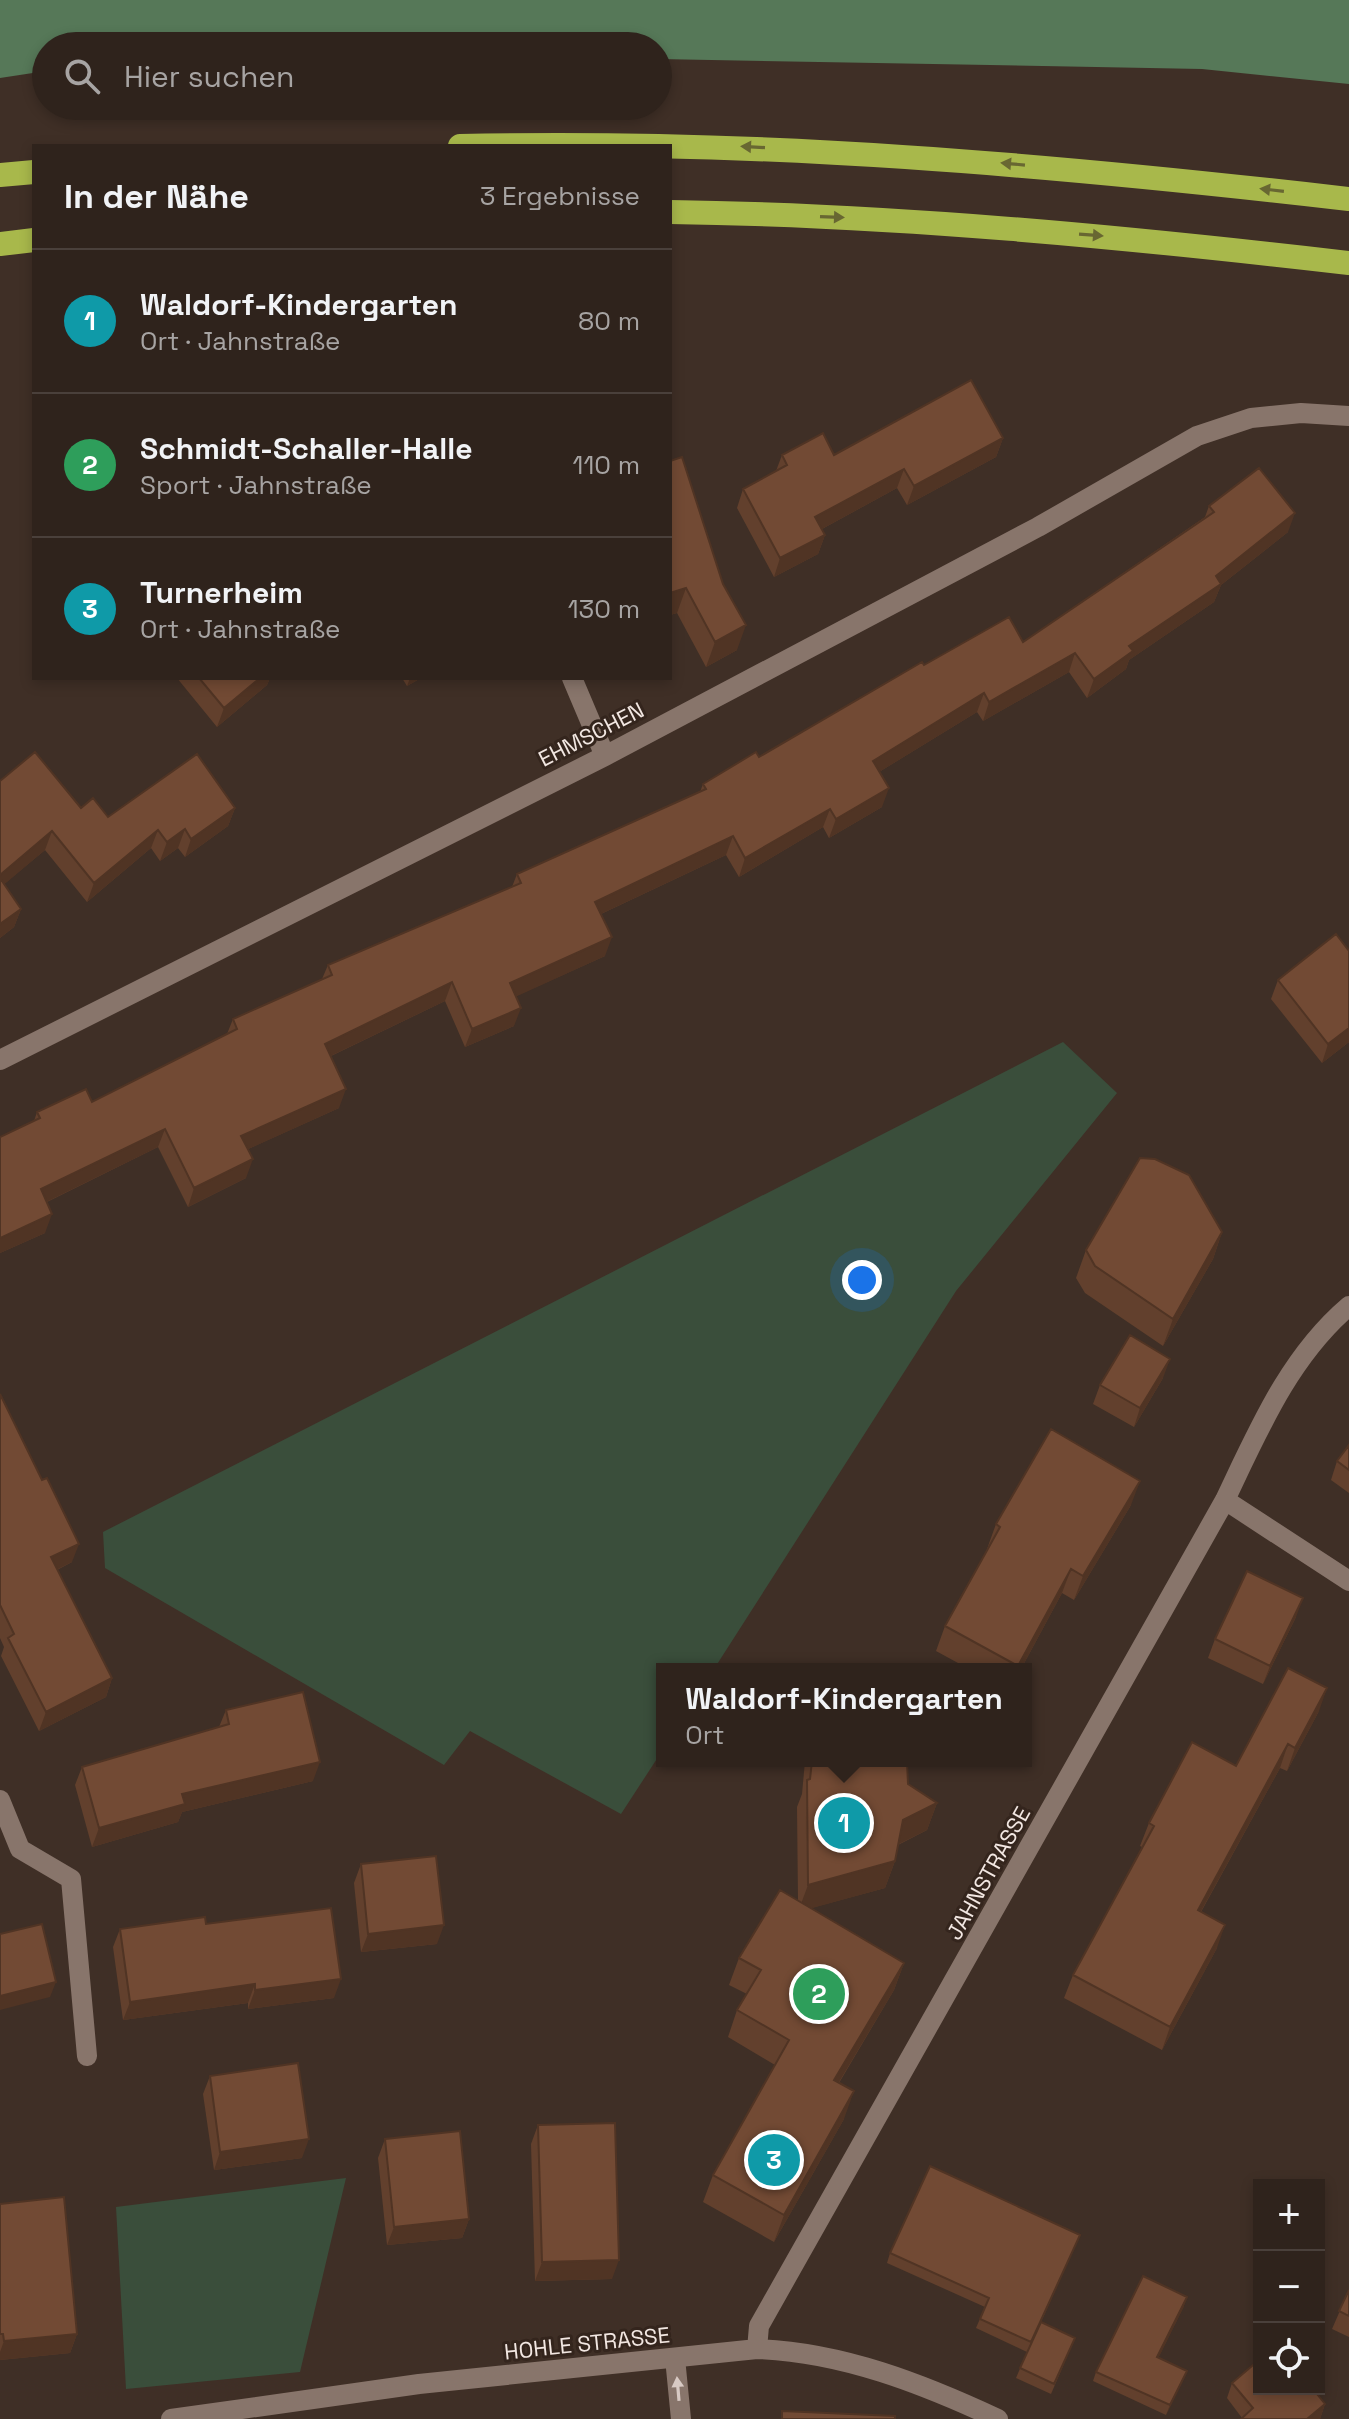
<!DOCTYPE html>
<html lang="de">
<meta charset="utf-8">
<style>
body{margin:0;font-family:"Space Grotesk",sans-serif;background:#372b25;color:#f1f3f6}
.controls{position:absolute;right:24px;bottom:24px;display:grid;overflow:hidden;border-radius:0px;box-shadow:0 4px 12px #0003}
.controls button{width:72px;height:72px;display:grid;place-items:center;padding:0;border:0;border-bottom:2px solid #4a403b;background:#2f231c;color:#f1f3f6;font:40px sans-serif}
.you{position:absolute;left:862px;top:1280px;width:28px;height:28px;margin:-20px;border:6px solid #fff;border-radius:50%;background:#1a73e8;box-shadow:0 0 0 12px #1a73e833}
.badge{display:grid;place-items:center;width:52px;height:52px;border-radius:50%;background:#b45309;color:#fff;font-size:26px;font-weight:700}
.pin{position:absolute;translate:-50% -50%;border:4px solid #fff;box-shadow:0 2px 8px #0006}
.popup{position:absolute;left:656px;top:1663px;width:376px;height:104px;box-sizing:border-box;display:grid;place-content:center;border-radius:0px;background:#2f231c;filter:drop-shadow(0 2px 6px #0005);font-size:26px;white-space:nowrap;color:#a7a4a3}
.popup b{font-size:30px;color:#f1f3f6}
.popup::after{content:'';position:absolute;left:50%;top:100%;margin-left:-16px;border:16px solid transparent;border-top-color:#2f231c}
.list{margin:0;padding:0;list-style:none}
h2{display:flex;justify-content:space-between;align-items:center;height:104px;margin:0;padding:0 32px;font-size:34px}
h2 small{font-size:26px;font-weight:400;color:#a7a4a3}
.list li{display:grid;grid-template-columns:52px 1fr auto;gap:24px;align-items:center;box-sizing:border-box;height:144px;padding:0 32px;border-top:2px solid #4a403b}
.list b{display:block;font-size:30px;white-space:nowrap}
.list p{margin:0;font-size:26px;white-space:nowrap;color:#a7a4a3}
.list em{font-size:26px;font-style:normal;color:#a7a4a3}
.icon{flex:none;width:44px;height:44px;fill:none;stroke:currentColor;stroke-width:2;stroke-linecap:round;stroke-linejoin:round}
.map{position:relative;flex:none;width:1349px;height:2419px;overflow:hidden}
.search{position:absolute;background:#2f231c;box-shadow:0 4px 12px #0003;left:32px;top:32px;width:640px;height:88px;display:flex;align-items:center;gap:20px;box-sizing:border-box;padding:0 28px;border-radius:44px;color:#a7a4a3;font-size:30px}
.panel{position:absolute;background:#2f231c;box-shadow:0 4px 12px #0003;left:32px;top:144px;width:640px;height:536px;border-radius:0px}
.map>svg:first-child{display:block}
.green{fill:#3a4e3b}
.forest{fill:#567858}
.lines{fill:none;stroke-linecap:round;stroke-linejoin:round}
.minor{stroke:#88756b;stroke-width:20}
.highway{stroke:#a8b84b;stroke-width:24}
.wall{fill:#62402d}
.shaded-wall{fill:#503424}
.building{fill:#724a34;stroke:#503424;stroke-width:2}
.oneway{fill:#686732}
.oneway2{fill:#d8cac4}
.labels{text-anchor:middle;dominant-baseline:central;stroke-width:6;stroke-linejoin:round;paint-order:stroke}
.street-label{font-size:22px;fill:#f2e7e2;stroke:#34251d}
</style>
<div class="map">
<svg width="1349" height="2419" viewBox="0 0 1349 2419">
<rect width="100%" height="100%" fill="#3f2f26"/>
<path class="green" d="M1063,1042L1117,1093L956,1291L714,1669H662V1751L621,1814L470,1731L444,1765L105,1568L103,1532Z
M346,2178L300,2372L126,2389L116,2207Z"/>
<path class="forest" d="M0,0H1349V84L1202,69L658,59V46H46V71L0,78Z"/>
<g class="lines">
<path class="minor" d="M572,678L605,756
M0,1060L605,756L1038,527L1197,436L1251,418L1301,413L1349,416
M1225,1500L1349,1581
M0,1800L20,1849L71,1879L87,2056
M757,2349L759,2326L1225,1500C1258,1431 1289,1357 1349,1306
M675,2358L681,2419
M171,2419L419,2384L757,2349C842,2352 923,2384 998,2419"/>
<path class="highway" d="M460,146C759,139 1053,165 1349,199
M0,175L34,172
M670,212C897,215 1123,237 1349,263
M0,244L34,240"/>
</g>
<path class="wall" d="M1003,438L996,457L907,505L897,488L822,529L825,535L818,554L774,577L737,508L743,489L776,471L782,455H834Z
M670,461L737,650L706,667L677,613L670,615Z
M1209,506L1288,532L1221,585L1214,602L1129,660L1126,669L1087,698L1069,672L983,721L977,712L879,772L882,807L829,838L823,827L739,877L726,855L601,914L605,956L516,996L514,1026L465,1047L445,1001L331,1056L339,1108L248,1149L246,1178L188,1207L158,1147L47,1202L45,1233L0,1253V1137L34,1121L37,1112L92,1102L227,1034L233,1019L322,979L328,965L512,887L517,874L700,792L703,784L759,757L924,665L1023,642L1205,517Z
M177,678H270L267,685L217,727Z
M402,678H421L407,686Z
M0,781L108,817L235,808L228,826L185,857L178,848L160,861L151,848L87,902L45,850L4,884L21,909L14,927L0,938Z
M1278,980L1349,1042L1322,1063L1271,999Z
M1222,1232L1213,1259L1163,1346L1085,1293L1076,1278L1086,1250Z
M1163,1378L1134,1427L1093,1404L1100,1385Z
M0,1394L72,1562L57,1570L112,1678L106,1697L39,1731L1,1656L4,1647L0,1638Z
M1349,1445V1493L1331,1480L1337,1461Z
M1131,1505L1074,1600L1062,1593L1021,1669H969L936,1651L945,1626L988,1549H987L996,1524Z
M1296,1617L1263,1684L1208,1658L1215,1639Z
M226,1710L313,1781L182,1812L178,1822L92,1847L75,1785L82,1767L219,1727Z
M1319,1711L1287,1771L1280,1768L1201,1912L1217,1948L1162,2050L1064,1998L1073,1975L1142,1847L1140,1846L1149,1823Z
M805,1761H907L908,1784L937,1803L927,1830L898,1845L895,1861L885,1888L811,1908L904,1963L894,1990L839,2083L844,2119L774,2242L703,2202L713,2175L775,2065L728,2037L737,2010L747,1994L729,1985L739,1958L798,1900L797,1807L802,1794Z
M361,1864L437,1944L361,1952L354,1883Z
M206,1924L334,1998L248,2009V2003L123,2020L113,1947L120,1929Z
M210,2076L302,2158L214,2170L203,2094Z
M538,2125L612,2279L535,2281L531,2144Z
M385,2139L469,2219L462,2238L387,2245L378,2158Z
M0,2204L77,2334L70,2353L0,2360Z
M1080,2235L1041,2322L1075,2338L1051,2394L1016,2378L1027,2352L976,2328L985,2307L887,2263L890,2253Z
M1349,2290V2337L1332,2329Z
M1184,2306L1158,2358L1187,2371L1166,2415L1093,2381L1096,2372Z
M1232,2383L1325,2404L1320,2419H1241L1242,2418L1227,2398Z"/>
<path class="shaded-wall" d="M1003,438L996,457L907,505L914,486Z
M904,469L897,488L809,536L815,517Z
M1295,513L1288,532L1221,585L1214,602L1129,660L1126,669L1087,698L1094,679L1129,646Z
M825,535L818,554L774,577L780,558Z
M686,588L677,613L670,615V593Z
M746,625L737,650L706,667L715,642Z
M1075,653L1069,672L983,721L989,702Z
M260,678H270L267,685L217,727L224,708Z
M410,678H421L407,686Z
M984,693L977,712L866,780L873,761Z
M889,788L882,807L829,838L836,819Z
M235,808L228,826L185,857L191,839Z
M830,809L823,827L739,877L745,858Z
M185,829L178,848L160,861L167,842Z
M158,830L151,848L87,902L94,883Z
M52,831L45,850L0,888V875Z
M733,836L726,855L588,920L595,902Z
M21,909L14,927L0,938V924Z
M612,937L605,956L504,1002L510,983Z
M452,982L445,1001L318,1062L325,1044Z
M521,1008L514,1026L465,1047L472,1029Z
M1349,1028V1042L1322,1063L1328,1044Z
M346,1089L339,1108L235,1155L241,1136Z
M165,1129L158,1147L34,1208L41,1189Z
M253,1159L246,1178L188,1207L194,1188Z
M52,1214L45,1233L0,1253V1238Z
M1222,1232L1213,1259L1163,1346L1173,1319Z
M1170,1359L1163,1378L1134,1427L1140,1408Z
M1140,1481L1131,1505L1074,1600L1083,1576Z
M79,1544L72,1562L44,1576L51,1557Z
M1071,1569L1062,1593L1021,1669H1017Z
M1303,1598L1296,1617L1263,1684L1270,1666Z
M112,1678L106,1697L39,1731L46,1712Z
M1327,1688L1319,1711L1287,1771L1295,1748Z
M1288,1744L1280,1768L1189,1933L1198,1910Z
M320,1762L313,1781L182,1812L178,1822L92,1847L99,1828L182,1794Z
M937,1803L927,1830L893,1847L903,1820Z
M895,1861L885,1888L798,1912L808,1885Z
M444,1925L437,1944L361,1952L368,1934Z
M1225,1925L1217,1948L1162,2050L1170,2027Z
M904,1963L894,1990L824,2107L834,2080Z
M341,1979L334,1998L248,2009L255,1990Z
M56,1982L50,1997L0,2010V1996Z
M255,1984L248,2003L123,2020L130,2002Z
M854,2091L844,2119L774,2242L784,2215Z
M309,2139L302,2158L214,2170L220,2152Z
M469,2219L462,2238L387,2245L394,2227Z
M619,2260L612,2279L535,2281L542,2262Z
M1187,2297L1184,2306L1154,2367L1157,2357Z
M77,2334L70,2353L0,2360V2352L4,2341Z
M1187,2371L1183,2381L1166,2415L1170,2405Z
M1325,2404L1320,2419H1307Z"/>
<path class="building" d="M971,380L1003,438L914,486L904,469L815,517L825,535L780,558L743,489L787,465L782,455L823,433L834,455Z
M682,457L723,584L746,625L715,642L686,588L670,593V461Z
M1259,468L1295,513L1216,576L1221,584L1129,646L1133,651L1094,679L1075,653L989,702L984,693L873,761L889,788L836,819L830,809L745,858L733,836L595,902L612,937L510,983L521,1008L472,1029L452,982L325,1044L346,1089L241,1136L253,1159L194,1188L165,1129L41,1189L52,1214L0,1238V1137L40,1118L37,1112L86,1089L92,1102L237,1029L233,1019L332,975L328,965L521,883L517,874L706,789L703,784L756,752L759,757L922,662L924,665L1009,617L1023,642L1214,512L1209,506Z
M199,678H260L224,708Z
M35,752L81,808L93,798L108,817L197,754L235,808L191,839L185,829L167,842L158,830L94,883L52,831L0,875V781Z
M0,878L21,909L0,924Z
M1336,934L1349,951V1028L1328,1044L1278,980Z
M1140,1158L1155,1159L1189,1175L1222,1232L1173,1319L1095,1266L1086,1250Z
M1130,1335L1170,1359L1140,1408L1100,1385Z
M0,1394L42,1480L47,1478L79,1544L51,1557L112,1678L46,1712L8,1638L14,1634L0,1605Z
M1051,1429L1140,1481L1083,1576L1071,1569L1018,1666L945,1626L1000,1527L996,1524Z
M1349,1445V1470L1337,1461Z
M1247,1571L1303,1598L1270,1666L1215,1639Z
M1288,1668L1327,1688L1295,1748L1288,1744L1198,1910L1225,1925L1170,2027L1073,1975L1154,1826L1149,1823L1192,1742L1236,1766Z
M303,1692L320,1762L182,1794L185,1804L99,1828L82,1767L229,1724L226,1710Z
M812,1761H907L908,1784L937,1803L903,1820L895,1861L808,1885L807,1780L810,1779Z
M436,1856L444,1925L368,1934L361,1864Z
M780,1890L904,1963L834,2080L854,2091L784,2215L713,2175L789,2040L737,2010L761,1970L739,1958Z
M331,1908L341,1979L255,1990V1984L130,2002L120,1929L205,1917L206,1924Z
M42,1924L56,1982L0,1996V1934Z
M298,2063L309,2139L220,2152L210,2076Z
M615,2123L619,2260L542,2262L538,2125Z
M460,2131L469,2219L394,2227L385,2139Z
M930,2166L1080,2235L1031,2342L980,2319L989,2298L890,2253Z
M64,2197L77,2334L4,2341L3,2334H0V2204Z
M1143,2276L1187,2297L1157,2357L1187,2371L1170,2405L1096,2372Z
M1349,2290V2316L1339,2311Z
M1041,2322L1075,2338L1054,2384L1020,2368Z
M1259,2360V2389H1313L1325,2404L1307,2419H1241L1253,2408L1232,2383Z
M782,2411L895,2416V2419H782Z"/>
<defs><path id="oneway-solid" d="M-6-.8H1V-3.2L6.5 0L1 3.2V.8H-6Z" transform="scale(2)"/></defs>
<g class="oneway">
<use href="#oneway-solid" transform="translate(753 147) rotate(-177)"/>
<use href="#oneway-solid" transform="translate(1013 164) rotate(-175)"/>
<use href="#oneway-solid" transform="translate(1272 190) rotate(-173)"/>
<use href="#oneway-solid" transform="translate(832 217) rotate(2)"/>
<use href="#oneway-solid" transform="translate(1091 235) rotate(4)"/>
</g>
<use class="oneway2" href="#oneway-solid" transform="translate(678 2389) rotate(-95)"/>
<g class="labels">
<g class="street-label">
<text transform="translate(591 734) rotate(-27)">EHMSCHEN</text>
<text transform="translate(988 1873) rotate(-61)">JAHNSTRASSE</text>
<text transform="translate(587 2343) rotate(-6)">HOHLE STRASSE</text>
</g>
</g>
</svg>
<div class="controls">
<button>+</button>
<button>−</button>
<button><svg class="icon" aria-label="locate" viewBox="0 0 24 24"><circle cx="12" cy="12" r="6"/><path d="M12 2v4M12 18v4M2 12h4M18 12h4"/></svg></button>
</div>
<div class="you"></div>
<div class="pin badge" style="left:844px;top:1823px;background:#0f9aa8">1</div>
<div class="popup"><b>Waldorf-Kindergarten</b>Ort</div>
<div class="pin badge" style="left:819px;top:1994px;background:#2e9e5b">2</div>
<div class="pin badge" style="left:774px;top:2160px;background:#0f9aa8">3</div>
<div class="search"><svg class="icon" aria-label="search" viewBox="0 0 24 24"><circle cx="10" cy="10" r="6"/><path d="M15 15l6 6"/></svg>Hier suchen</div>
<section class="panel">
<h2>In der Nähe<small>3 Ergebnisse</small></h2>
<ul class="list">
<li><span class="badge" style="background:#0f9aa8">1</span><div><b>Waldorf-Kindergarten</b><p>Ort · Jahnstraße</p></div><em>80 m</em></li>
<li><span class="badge" style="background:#2e9e5b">2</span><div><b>Schmidt-Schaller-Halle</b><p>Sport · Jahnstraße</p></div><em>110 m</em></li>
<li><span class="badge" style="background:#0f9aa8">3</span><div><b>Turnerheim</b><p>Ort · Jahnstraße</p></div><em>130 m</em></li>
</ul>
</section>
</div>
